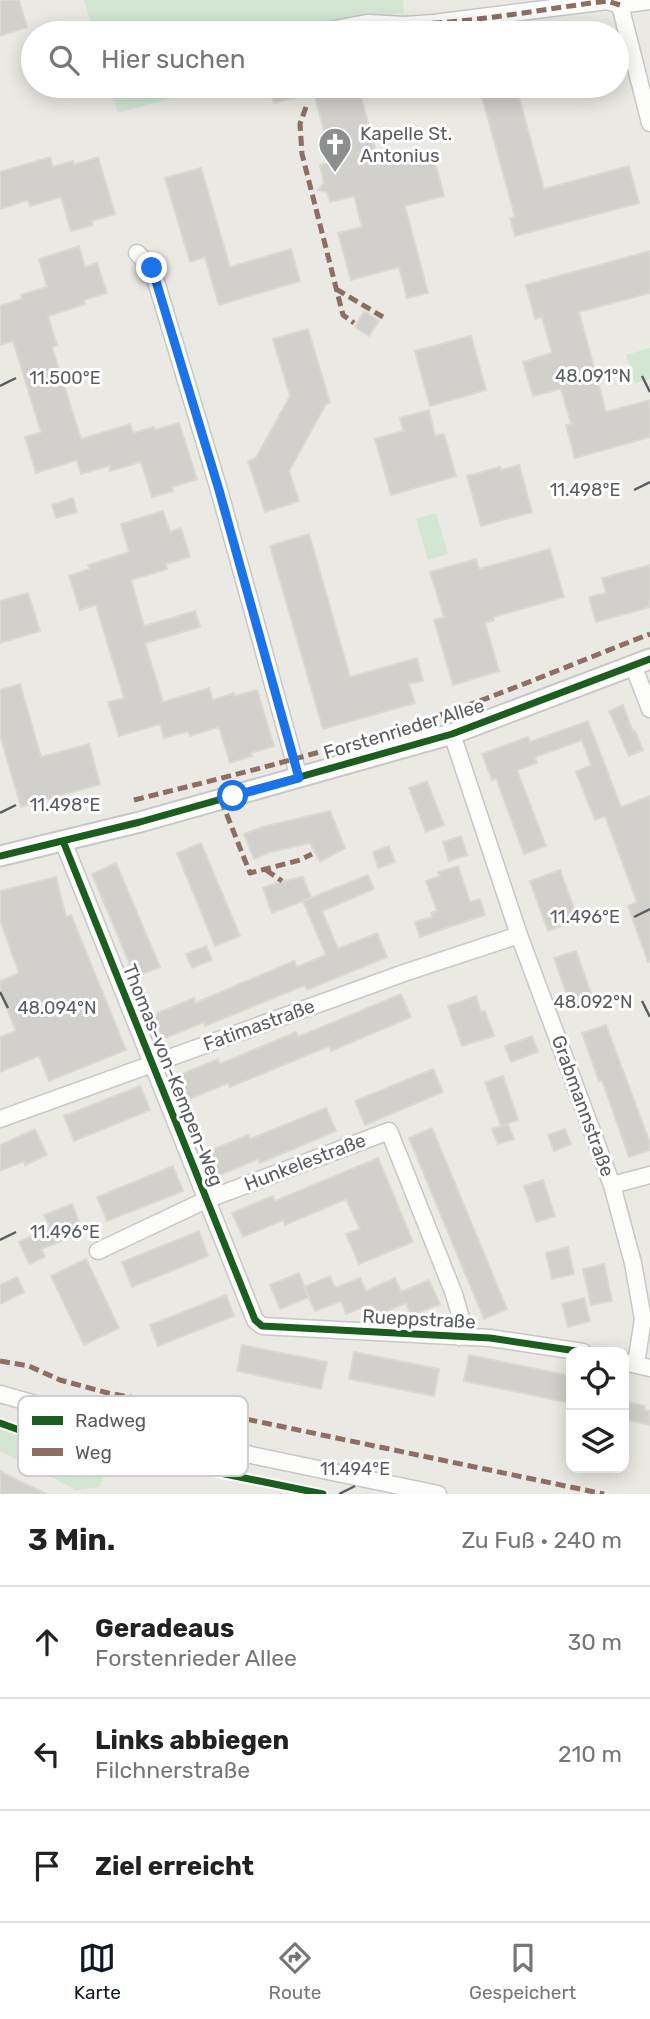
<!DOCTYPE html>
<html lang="de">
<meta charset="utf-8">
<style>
body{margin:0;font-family:Rubik,sans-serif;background:#f2f2f2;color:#222}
.controls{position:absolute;right:21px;bottom:21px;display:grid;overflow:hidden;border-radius:14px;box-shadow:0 4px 18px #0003}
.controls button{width:63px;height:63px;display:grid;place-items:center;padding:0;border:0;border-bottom:2px solid #e0e0e0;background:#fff;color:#222;font:35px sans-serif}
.stop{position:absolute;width:21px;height:21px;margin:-16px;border:5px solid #1a73e8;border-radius:50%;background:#fff}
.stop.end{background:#1a73e8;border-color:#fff;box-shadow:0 2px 7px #0008}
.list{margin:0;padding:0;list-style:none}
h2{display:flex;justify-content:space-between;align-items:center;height:91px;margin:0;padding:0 28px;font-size:30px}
h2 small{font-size:23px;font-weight:400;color:#767676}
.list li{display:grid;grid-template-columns:46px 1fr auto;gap:21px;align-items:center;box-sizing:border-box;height:112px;padding:0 28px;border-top:2px solid #e0e0e0}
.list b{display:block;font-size:26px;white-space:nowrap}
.list p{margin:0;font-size:23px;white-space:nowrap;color:#767676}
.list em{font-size:23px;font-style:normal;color:#767676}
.icon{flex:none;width:38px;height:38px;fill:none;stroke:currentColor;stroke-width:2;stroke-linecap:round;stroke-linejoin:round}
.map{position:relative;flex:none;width:650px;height:1494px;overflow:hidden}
.search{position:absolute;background:#fff;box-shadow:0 4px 18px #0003;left:21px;right:21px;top:21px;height:77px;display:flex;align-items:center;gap:18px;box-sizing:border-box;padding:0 24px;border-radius:38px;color:#767676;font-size:26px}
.sheet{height:427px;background:#fff}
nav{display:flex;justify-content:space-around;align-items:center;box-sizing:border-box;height:98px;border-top:2px solid #e0e0e0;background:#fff;font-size:19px;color:#767676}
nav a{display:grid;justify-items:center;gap:4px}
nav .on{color:#111827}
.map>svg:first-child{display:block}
.green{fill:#d2e6d2}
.building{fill:#d1d0cd;stroke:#d9d8d3;stroke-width:2}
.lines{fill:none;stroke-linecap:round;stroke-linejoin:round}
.minor-casing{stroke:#c6c7c6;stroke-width:19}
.tertiary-casing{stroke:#c6c7c6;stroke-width:23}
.minor{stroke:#fcfcfb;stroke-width:16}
.tertiary{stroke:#fcfcfb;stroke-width:19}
.quiet{stroke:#8d6e63;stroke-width:5;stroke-dasharray:10 5;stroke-linecap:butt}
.cycleway-casing{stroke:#fff;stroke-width:11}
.cycleway{stroke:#1b5e20;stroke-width:7}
.route{stroke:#1a73e8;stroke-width:9}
.ticks{fill:none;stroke:#5a5d62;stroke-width:2.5}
.labels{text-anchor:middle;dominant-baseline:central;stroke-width:6;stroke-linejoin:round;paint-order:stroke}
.poi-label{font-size:19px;fill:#5a5d62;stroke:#fff;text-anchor:start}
.street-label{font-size:19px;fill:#5a5d62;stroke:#fff}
.key{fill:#fff;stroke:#ceced0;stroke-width:2}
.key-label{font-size:19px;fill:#5a5d62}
.ticks-label{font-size:18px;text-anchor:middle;fill:#5a5d62;stroke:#fff;stroke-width:6;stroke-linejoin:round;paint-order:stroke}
</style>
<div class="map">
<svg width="650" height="1494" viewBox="0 0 650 1494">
<rect width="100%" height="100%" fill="#eae9e4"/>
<path class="green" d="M84,0H403L404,13L254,29L255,33H94Z
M110,86H215L118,113Z
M650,348V379L635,384L626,355Z
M436,513L448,554L428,560L416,519Z
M0,1429L114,1456L99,1487L76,1490L0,1451Z"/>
<path class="building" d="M0,0H19L27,27L0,36Z
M269,86H358L377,156L390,152L392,162L432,151L444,196L405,206L428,293L407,298L399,267L351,280L338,233L362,227L354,196L330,202L327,192L318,190L324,183L320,165L332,162L314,93L274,103Z
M479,86H516L544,189L629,166L639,203L515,236L510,218L515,217Z
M50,157L53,167L73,161L74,165L98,157L115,214L92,221L93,225L71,231L61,197L30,206L28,200L0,209V172Z
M201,168L230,267L291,249L300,281L219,305L205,257L190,262L165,178Z
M79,246L85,267L97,263L107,293L84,300L85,304L48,316L57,345L52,347L81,439L130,424L133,433L154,427L155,430L179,423L197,479L172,487L173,491L152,497L141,462L110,471L109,466L81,474L77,460L36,473L25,437L41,432L13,341L0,345V306L22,299L21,295L47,287L39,259Z
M650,251V293L579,312L606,412L650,400V437L575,458L566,425L571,424L561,389L533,396L523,362L552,353L542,317L535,319L526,285Z
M364,311L379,321L369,336L355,327Z
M308,329L330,403L326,404L289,471L299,501L265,512L248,461L256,458L290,396L273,339Z
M471,336L486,390L430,406L415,351Z
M429,410L435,436L444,434L456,476L391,495L375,439L403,431L400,418Z
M519,465L532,512L481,526L467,476L500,467L501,470Z
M73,498L77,512L56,518L52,505Z
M163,511L170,532L181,528L190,557L166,564L167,569L131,580L144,626L195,611L200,627L145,643L163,702L209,688L213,700L234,693L235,696L257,690L274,746L251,753L252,756L230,763L219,727L190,736L188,731L164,738L160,724L119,736L108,702L124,698L96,605L80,610L69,576L90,569L88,565L129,552L121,524Z
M309,534L350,677L417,658L423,681L409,684L415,703L323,729L270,546Z
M550,549L564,597L493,617L494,620L485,623L499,671L453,685L434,620L444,617L430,572L476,559L479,569Z
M650,565V607L596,622L589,597L606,593L602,578Z
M28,593L40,631L0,643V601Z
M20,684L41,757L89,744L100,784L21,807L0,735V690Z
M623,705L633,732L635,731L643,750L629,756L609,711Z
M588,721L621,807L650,796V962H648L628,906L637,902L605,816L595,820L576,772L591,765L582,740L535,757L537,763L517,770L546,846L524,854L496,778L492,780L482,754L528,737L530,742Z
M427,781L444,825L426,832L409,788Z
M330,811L345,848L320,862L310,843L270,852L254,859L244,834L262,827Z
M461,836L467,855L449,861L443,842Z
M201,843L240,936L215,946L177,853Z
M389,846L395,862L378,868L373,852Z
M116,863L160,967L135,977L92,874Z
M458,866L470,902L480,899L485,915L420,937L415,922L432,917L431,913L437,911L426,881L440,876L438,872Z
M560,870L578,920L548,931L530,881Z
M368,875L374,889L322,911L338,949L377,933L387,957L307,990L305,985L205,1026L204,1022L163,1039L153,1015L194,998L195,1003L294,961L297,967L326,955L303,901Z
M56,877L66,917L71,915L126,1050L49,1081L39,1056L0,1072V1037L16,1031L0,992V981L19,973L0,920V891Z
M303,877L311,898L272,913L263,888L279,882Z
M206,946L212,960L192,968L186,954Z
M576,951L593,999L571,1007L554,958Z
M401,994L411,1017L331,1051L329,1046L230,1087L228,1083L187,1100L177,1076L218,1059L220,1064L296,1032L298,1037Z
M476,996L481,1012L485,1011L494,1036L462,1046L448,1006Z
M606,1025L650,1143V1150L629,1157L602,1080L599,1081L582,1033Z
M532,1036L538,1052L511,1062L505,1046Z
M433,1069L443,1092L365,1125L355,1101Z
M503,1076L518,1120L501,1126L485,1082Z
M140,1086L150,1110L74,1141L64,1116Z
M326,1108L336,1131L260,1163L258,1159L217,1176L207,1152L248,1135L250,1139Z
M508,1124L514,1139L498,1144L492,1129Z
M432,1128L507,1309L484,1319L409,1138Z
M35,1129L47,1155L25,1165L24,1161L0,1171V1145Z
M565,1129L571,1144L554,1151L548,1135Z
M378,1158L413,1242L359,1264L346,1234L360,1229L346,1199L285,1225L283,1220L243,1237L232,1213L273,1196L275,1201Z
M173,1166L183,1191L107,1221L97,1197Z
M543,1180L555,1216L536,1222L524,1186Z
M72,1204L81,1227V1233L41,1249L45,1257L29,1264L19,1242L50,1227L44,1215Z
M199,1231L208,1256L132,1287L122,1262Z
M568,1247L574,1274L552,1279L546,1253Z
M86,1259L119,1328L84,1345L51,1276Z
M604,1264L612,1301L591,1305L583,1269Z
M299,1273L309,1297L280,1309L270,1285Z
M330,1276L335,1288L360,1278L366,1291L395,1278L401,1292L429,1280L440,1304L411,1316L406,1303L376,1316L371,1304L346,1314L341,1301L315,1311L304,1287Z
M17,1277L24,1292L0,1304V1285Z
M226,1295L234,1316L158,1346L150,1325Z
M584,1298L590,1321L568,1327L562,1304Z
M242,1345L327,1362L321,1389L237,1371Z
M354,1352L439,1369L434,1396L349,1379Z
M469,1355L571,1376V1403L464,1381Z
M624,1401L645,1406V1410L650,1411V1425L624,1419Z
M0,1471L17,1480L47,1494H0Z"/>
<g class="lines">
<defs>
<path id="minor" d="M620,5L650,123
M313,33L367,23L405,25L434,23L607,1L620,5L650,1
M137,253L152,268L219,490L299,778
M633,665L650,709
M452,734L519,935L612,1185L633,1263L643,1319L636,1364
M63,841L255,1320L262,1326L490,1338L583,1352
M0,1119L404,973L519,935
M612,1185L650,1175
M98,1251L206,1200L389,1131L454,1294L461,1318L459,1337
M624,1362L650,1368
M0,1394L42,1406L190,1435L251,1455L438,1494"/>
<path id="tertiary" d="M0,856L140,822L452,734L650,659"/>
</defs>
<use href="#minor" class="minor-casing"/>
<use href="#tertiary" class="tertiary-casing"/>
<use href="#minor" class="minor"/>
<use href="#tertiary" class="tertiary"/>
<path class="quiet" d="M313,33C355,20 394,26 436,23C493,19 551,8 607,1L620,5
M306,107L300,124L302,154L343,315L354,323
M336,289L383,317
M134,800C239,774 344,748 446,713C515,689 582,660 650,634
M221,800L250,873L300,860L312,854
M266,870L282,881
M0,1361L29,1366L60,1380L108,1393L241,1418L604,1494"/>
<defs>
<path id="cycleway" d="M63,841L255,1320L262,1326L490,1338L583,1352
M0,856L140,822L452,734L650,659
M0,1423L22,1431L122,1453L323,1494"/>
</defs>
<use href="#cycleway" class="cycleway-casing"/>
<use href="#cycleway" class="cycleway"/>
</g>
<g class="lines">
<path class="route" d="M152,268L219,490L299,778L233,796"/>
</g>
<path class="ticks" d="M642,376L650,392M0,386L16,378M634,490L650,482M0,813L16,805M634,917L650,909M0,992L8,1008M642,1001L650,1017M0,1240L16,1232M339,1494L355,1486"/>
<defs>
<symbol id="church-pin" viewBox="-11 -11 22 30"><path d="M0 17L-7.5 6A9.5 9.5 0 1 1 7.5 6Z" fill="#8c8e90" stroke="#fff"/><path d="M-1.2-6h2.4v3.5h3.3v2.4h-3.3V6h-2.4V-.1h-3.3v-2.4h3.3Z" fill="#fff"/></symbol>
</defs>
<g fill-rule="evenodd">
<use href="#church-pin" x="316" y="125" width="38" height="52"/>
</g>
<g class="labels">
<g class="poi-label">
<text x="360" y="133">Kapelle St.<tspan x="360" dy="22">Antonius</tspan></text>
</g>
<g class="street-label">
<text transform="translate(404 729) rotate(-17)">Forstenrieder Allee</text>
<text transform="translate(259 1025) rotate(-20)">Fatimastraße</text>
<text transform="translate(173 1075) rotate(68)">Thomas-von-Kempen-Weg</text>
<text transform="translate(583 1106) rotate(70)">Grabmannstraße</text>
<text transform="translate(305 1162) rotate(-21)">Hunkelestraße</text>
<text transform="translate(419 1319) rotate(3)">Rueppstraße</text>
</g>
</g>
<rect x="18" y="1396" width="230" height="80" rx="10" class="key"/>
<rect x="32" y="1416" width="31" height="9" fill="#1b5e20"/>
<rect x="32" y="1448" width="31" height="8" fill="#8d6e63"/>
<g class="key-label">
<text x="75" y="1427">Radweg</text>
<text x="75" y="1459">Weg</text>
</g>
<g class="ticks-label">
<text x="593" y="382">48.091°N</text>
<text x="65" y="384">11.500°E</text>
<text x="585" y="496">11.498°E</text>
<text x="65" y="811">11.498°E</text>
<text x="585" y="923">11.496°E</text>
<text x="593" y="1008">48.092°N</text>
<text x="57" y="1014">48.094°N</text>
<text x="65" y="1238">11.496°E</text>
<text x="355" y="1475">11.494°E</text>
</g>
</svg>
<div class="controls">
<button><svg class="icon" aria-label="locate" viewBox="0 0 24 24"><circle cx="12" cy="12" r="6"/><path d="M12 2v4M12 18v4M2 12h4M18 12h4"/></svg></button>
<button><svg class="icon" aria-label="layers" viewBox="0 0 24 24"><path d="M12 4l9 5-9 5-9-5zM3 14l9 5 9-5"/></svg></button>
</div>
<div class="stop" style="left:233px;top:796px"></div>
<div class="stop end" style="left:152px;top:268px"></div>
<div class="search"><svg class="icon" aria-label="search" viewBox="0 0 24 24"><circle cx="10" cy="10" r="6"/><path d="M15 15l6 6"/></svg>Hier suchen</div>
</div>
<section class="sheet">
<h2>3 Min.<small>Zu Fuß · 240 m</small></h2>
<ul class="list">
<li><svg class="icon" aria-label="ahead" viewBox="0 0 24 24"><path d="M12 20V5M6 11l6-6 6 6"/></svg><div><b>Geradeaus</b><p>Forstenrieder Allee</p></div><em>30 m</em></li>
<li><svg class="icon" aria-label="left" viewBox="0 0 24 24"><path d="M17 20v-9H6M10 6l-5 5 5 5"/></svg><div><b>Links abbiegen</b><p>Filchnerstraße</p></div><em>210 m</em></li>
<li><svg class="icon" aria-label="arrive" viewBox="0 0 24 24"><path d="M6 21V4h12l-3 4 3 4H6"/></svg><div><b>Ziel erreicht</b></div></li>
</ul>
</section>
<nav>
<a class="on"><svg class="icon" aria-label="map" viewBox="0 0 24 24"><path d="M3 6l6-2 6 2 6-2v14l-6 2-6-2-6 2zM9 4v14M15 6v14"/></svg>Karte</a>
<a><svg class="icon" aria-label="directions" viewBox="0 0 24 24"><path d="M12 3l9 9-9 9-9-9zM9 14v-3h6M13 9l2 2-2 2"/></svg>Route</a>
<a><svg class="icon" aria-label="saved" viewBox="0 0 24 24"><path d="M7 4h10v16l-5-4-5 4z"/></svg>Gespeichert</a>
</nav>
